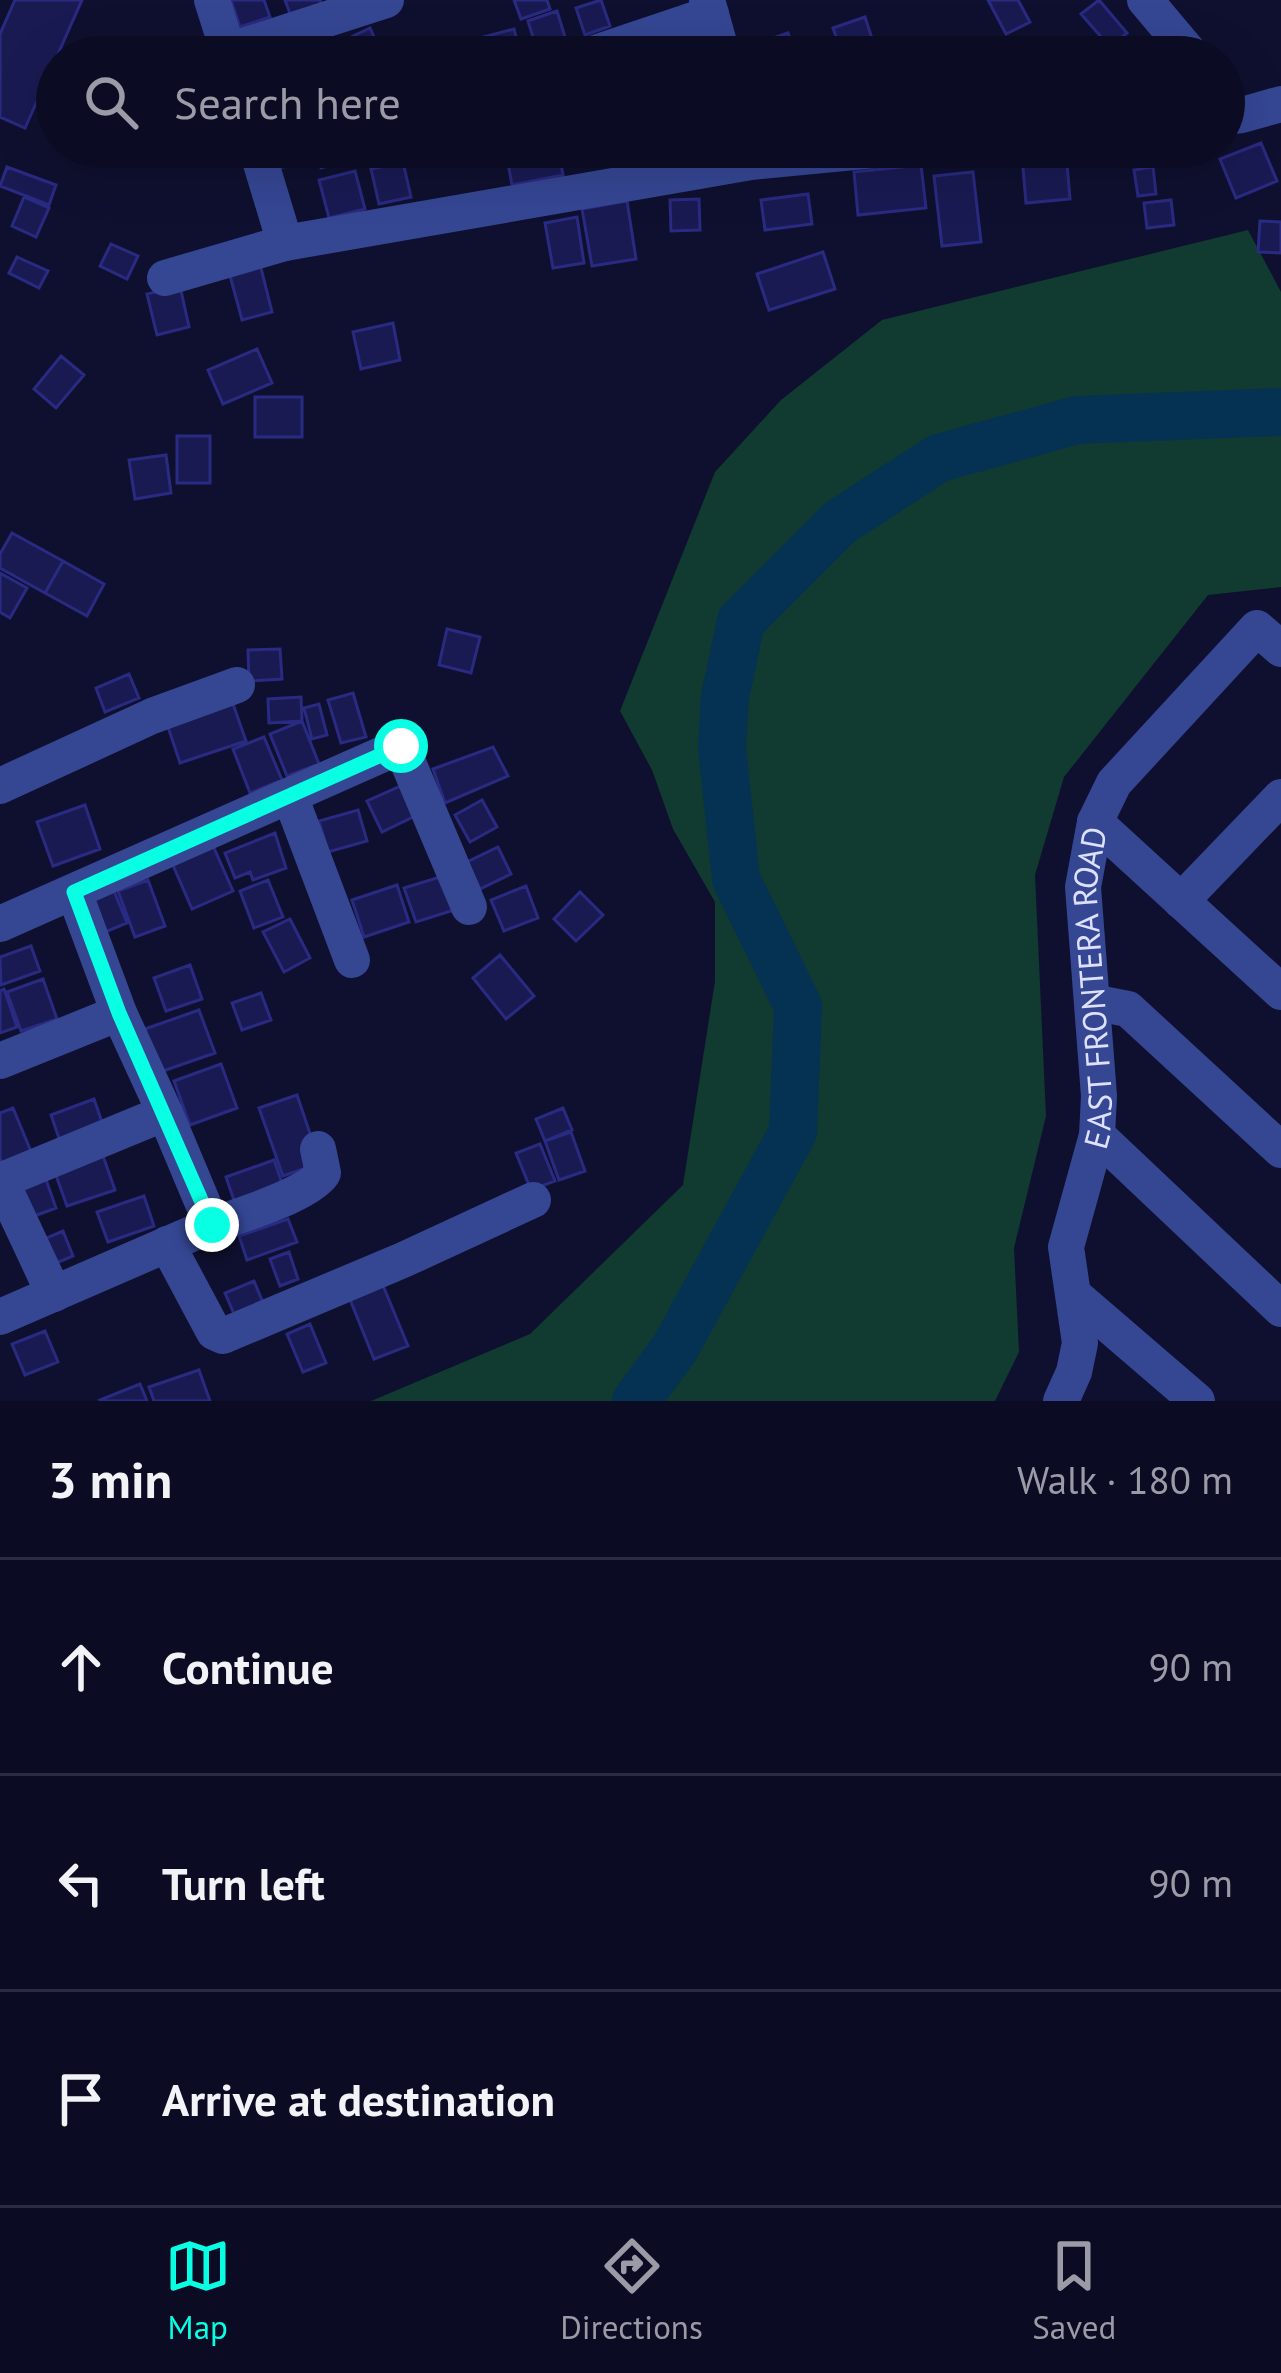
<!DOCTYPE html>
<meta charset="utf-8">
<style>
body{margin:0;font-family:"PT Sans",sans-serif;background:#191a30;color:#f1f3f6}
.stop{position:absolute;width:36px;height:36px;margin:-27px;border:9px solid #09ffe3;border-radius:50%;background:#fff}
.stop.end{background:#09ffe3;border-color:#fff;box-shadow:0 3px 12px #0008}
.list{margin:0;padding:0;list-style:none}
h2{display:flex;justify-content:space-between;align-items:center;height:156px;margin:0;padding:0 48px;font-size:51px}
h2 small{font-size:39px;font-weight:400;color:#9a9ba6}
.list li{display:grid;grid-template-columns:78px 1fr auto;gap:36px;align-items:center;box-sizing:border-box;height:216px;padding:0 48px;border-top:3px solid #2b2c41}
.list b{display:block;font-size:45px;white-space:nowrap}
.list em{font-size:39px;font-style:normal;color:#9a9ba6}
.icon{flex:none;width:66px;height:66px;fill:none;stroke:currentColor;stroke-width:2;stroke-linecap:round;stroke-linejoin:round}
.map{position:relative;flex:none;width:1281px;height:1401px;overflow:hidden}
.search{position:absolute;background:#0b0c23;box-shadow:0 12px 48px #0002;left:36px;right:36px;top:36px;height:132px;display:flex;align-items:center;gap:30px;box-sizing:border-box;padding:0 42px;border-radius:66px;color:#9a9ba6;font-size:45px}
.sheet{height:804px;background:#0b0c23}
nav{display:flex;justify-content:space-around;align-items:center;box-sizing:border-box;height:168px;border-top:3px solid #2b2c41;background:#0b0c23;font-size:33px;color:#9a9ba6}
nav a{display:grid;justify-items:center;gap:6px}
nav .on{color:#09ffe3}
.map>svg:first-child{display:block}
.green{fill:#113a30}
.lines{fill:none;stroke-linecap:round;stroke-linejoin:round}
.river{stroke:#053252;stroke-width:48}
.building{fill:#191a52;stroke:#292a81;stroke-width:3}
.minor{stroke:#354693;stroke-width:36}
.route{stroke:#09ffe3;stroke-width:15}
.labels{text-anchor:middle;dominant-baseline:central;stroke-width:9;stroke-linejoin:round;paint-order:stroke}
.street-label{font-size:33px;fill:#dde1ff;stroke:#0f102f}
</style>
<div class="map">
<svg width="1281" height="1401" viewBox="0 0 1281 1401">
<rect width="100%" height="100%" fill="#0f102f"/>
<path class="green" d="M1248,230L1281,292V587L1208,595L1064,777L1035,875L1046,1116L1014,1248L1019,1352L995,1401H371L530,1334L683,1185L715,981V902L673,829L652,770L620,711L715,472L781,400L882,320Z"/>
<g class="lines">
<path class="river" d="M636,1401L675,1348L793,1132L798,1006L736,879L722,748L725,697L741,621L840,522L939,458L1077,420L1281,412"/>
</g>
<path class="building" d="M15,0H82L25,128L0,117V34Z
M231,0H264L270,17L240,27Z
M285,0H320L323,8L292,19Z
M514,0H547L550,9L521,19Z
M601,0L610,26L585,35L576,8Z
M988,0H1018L1030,22L1006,34Z
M1099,0L1127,33L1110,47L1081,14Z
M557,11L565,37L536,47L528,21Z
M865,17L878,57H843L833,28Z
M370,28L383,57H351L343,41Z
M514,29L521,57H440L438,49Z
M788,33L796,57H740L738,50Z
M1261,143L1277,181L1236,198L1220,159Z
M264,147H310L313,161L268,170Z
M315,147H347L350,160L321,168Z
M356,147H400V156L356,157Z
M505,147H558L563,175L512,185Z
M604,147H641L642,155L607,162Z
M1066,152L1070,199L1026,203L1022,156Z
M403,162L411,197L379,204L371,169Z
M921,165L926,208L858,215L854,172Z
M7,167L56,185L49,205L0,186Z
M1153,167L1156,194L1138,196L1134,170Z
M355,171L365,209L329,218L319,180Z
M973,172L981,242L942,246L934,176Z
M808,194L812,224L765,230L761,200Z
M24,197L49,208L36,237L12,226Z
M699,199L700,230L671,231L670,200Z
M1171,200L1174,225L1147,228L1144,203Z
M627,201L636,259L592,266L582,209Z
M577,217L584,263L553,268L545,223Z
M1260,221L1281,222V253L1258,252Z
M111,244L138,256L127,279L100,266Z
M823,252L835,289L769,310L757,274Z
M17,257L48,271L39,288L9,273Z
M260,264L272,312L242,320L229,272Z
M180,286L189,327L157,335L147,294Z
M393,323L400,360L361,369L353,332Z
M257,349L272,383L223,404L208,370Z
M61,356L84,375L56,408L34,389Z
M255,397H302V437H255Z
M177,436H210V483H177Z
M166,455L171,493L135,499L129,460Z
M12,533L63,561L45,593L0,568V554Z
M63,561L104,584L87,616L45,593Z
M0,573L27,588L10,618L0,612Z
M447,629L480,637L471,673L439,665Z
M280,649L282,679L249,681L248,650Z
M129,674L139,698L105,712L96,688Z
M353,693L366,737L341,743L328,700Z
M301,697L302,721L269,723L268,699Z
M233,704L246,741L180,763L168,727Z
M319,704L327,735L312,739L304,708Z
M302,721L319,764L287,776L270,734Z
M264,737L282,780L250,793L233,749Z
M493,747L508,776L445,803L433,769Z
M403,785L417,815L382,832L367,801Z
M482,800L497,827L470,842L455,815Z
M85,805L100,849L53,866L37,822Z
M358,810L367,841L328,852L319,821Z
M275,833L286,868L253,880L250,872L235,878L225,853Z
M210,839L233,891L192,909L169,856Z
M498,847L511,874L480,889L467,862Z
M443,876L454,910L416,922L404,888Z
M148,880L165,926L135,937L118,891Z
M268,880L283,917L254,928L240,891Z
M397,885L409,922L364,937L352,900Z
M112,886L127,923L98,935L83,898Z
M526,886L538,918L504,931L491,900Z
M580,892L603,915L576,941L554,919Z
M290,919L310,958L284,972L263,932Z
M31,946L40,971L1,985L0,957Z
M500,955L534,996L506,1019L473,978Z
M190,965L202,999L166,1011L154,978Z
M43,979L57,1019L21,1031L7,992Z
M4,989L17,1027L0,1033V991Z
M261,993L271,1020L242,1030L232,1003Z
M199,1010L215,1053L160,1072L145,1029Z
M221,1064L237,1108L190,1125L174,1081Z
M297,1095L320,1163L283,1176L259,1108Z
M94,1099L104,1128L61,1144L51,1115Z
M13,1108L32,1154L3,1165L0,1158V1113Z
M563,1108L572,1130L545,1141L536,1119Z
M571,1132L585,1171L559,1180L545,1141Z
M540,1144L555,1181L531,1190L516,1153Z
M101,1150L115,1190L67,1206L53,1167Z
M274,1160L284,1189L236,1206L226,1177Z
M43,1171L56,1208L29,1218L16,1181Z
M144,1196L154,1226L108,1242L97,1212Z
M288,1219L297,1242L247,1260L239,1236Z
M63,1231L73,1256L54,1264L44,1239Z
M289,1252L298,1279L280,1286L270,1259Z
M254,1281L264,1305L235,1316L225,1293Z
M382,1283L408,1346L374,1359L349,1297Z
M310,1324L326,1363L303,1372L287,1334Z
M45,1331L58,1362L25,1375L12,1344Z
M199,1370L210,1401H154L149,1387Z
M140,1384L147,1401H101L100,1400Z"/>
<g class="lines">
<g class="minor">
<path d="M212,0L230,57"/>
<path d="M707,0L723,57"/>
<path d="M1145,0L1193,57"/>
<path d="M228,51L386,0"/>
<path d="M583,57L711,14"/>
<path d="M1224,117L1242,115L1281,104"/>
<path d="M256,147L285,243"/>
<path d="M165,278L285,243L751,162L906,147"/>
<path d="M0,786L152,716L237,685"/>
<path d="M290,796L352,960"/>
<path d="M1095,822L1281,992"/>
<path d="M1181,901L1281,797"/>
<path d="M0,924L401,746L469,907"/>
<path d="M1092,1002L1128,1009L1281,1150"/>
<path d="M0,1061L119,1013"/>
<path d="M1097,1135L1281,1309"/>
<path d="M0,1179L54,1294"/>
<path d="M0,1181L165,1113"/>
<path d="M212,1225C239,1216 308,1195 323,1173L318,1149"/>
<path d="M167,1244L214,1332L223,1336L403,1260L533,1200"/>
<path d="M1075,1296L1197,1401"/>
<path d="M0,1317L212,1225L165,1113L119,1013L74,892"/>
<path id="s1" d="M1061,1401L1074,1372L1080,1343L1066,1247L1097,1135L1099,1096L1083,887L1095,822L1114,783L1257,628L1281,649"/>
</g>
</g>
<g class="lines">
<path class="route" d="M212,1225L119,1013L74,892L401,746"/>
</g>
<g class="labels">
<g class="street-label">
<text stroke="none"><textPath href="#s1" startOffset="423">EAST FRONTERA ROAD</textPath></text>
</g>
</g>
</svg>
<div class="stop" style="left:401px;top:746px"></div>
<div class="stop end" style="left:212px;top:1225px"></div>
<div class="search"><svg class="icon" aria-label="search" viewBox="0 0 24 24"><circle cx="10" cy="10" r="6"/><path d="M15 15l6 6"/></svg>Search here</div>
</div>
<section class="sheet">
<h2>3 min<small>Walk · 180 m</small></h2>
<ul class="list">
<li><svg class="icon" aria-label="ahead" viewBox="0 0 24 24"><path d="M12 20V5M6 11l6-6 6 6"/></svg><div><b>Continue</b></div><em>90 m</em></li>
<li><svg class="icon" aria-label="left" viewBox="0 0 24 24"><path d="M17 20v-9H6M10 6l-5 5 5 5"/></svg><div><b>Turn left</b></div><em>90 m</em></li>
<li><svg class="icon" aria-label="arrive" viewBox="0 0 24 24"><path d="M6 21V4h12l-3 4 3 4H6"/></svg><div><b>Arrive at destination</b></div></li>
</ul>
</section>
<nav>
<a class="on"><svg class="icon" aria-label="map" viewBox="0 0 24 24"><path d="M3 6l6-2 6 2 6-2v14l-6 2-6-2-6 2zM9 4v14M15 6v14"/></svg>Map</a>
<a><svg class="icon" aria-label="directions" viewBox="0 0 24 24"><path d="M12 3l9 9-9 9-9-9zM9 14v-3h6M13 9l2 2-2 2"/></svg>Directions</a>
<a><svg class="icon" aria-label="saved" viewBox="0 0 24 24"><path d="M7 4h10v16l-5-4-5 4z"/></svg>Saved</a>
</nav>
